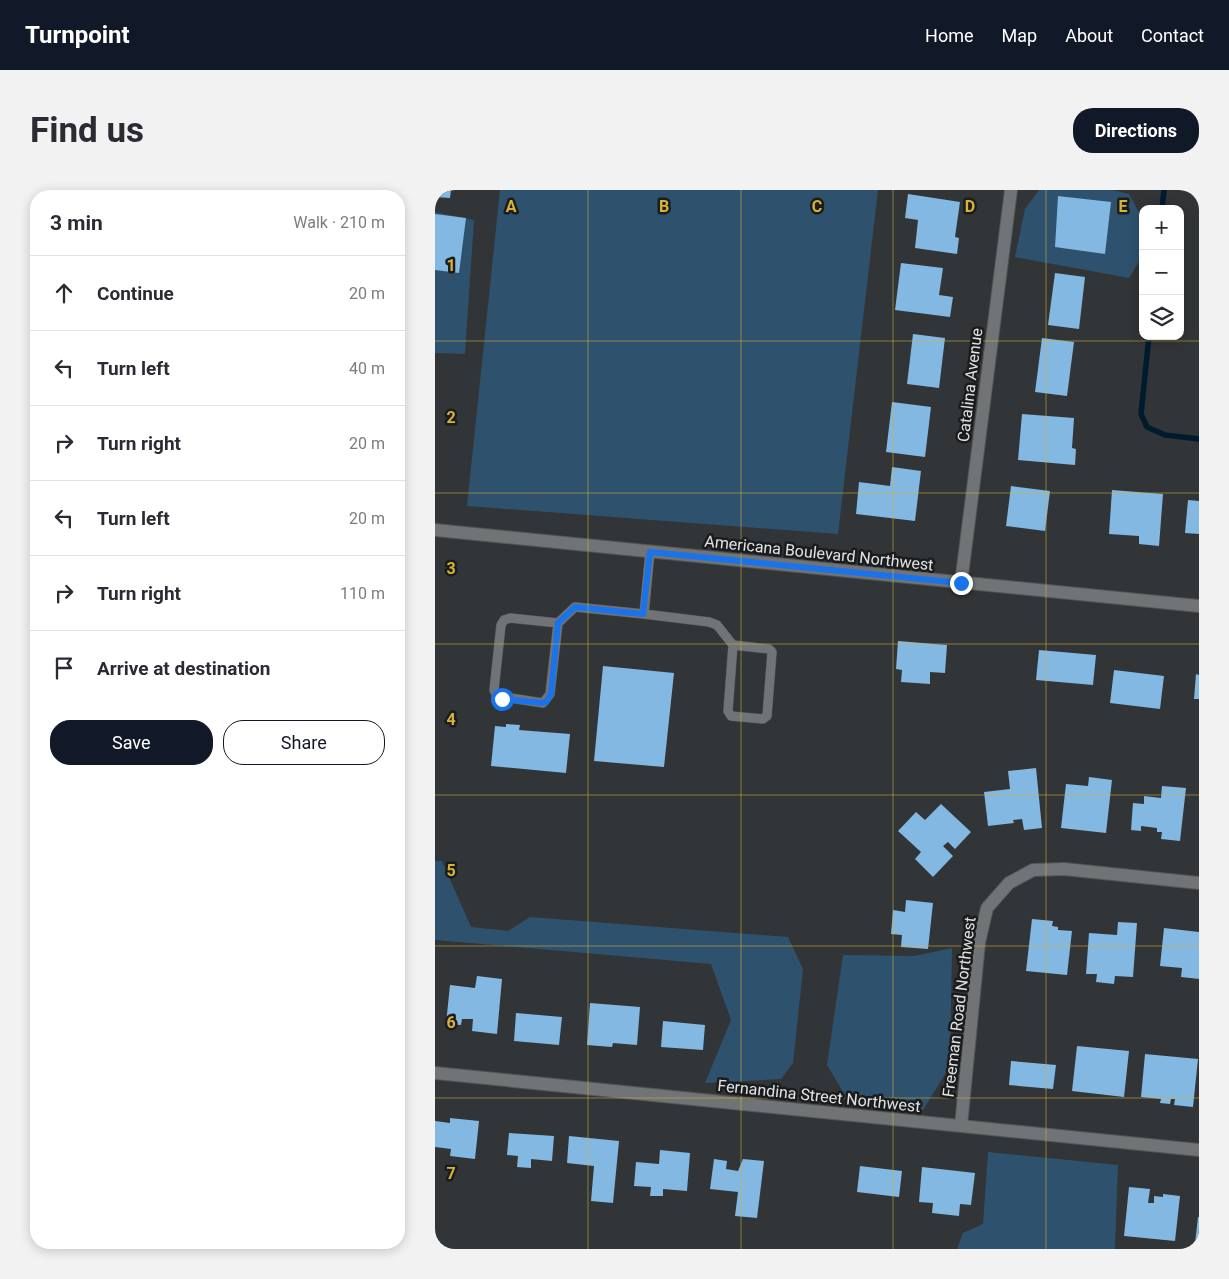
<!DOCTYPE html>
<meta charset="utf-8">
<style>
body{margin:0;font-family:Roboto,sans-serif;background:#f2f2f3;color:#2b2b33}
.controls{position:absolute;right:15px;top:15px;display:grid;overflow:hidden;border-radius:10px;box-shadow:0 2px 12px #0003}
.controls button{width:45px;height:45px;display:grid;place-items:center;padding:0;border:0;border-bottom:1px solid #e1e1e2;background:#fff;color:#2b2b33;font:25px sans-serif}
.stop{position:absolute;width:15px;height:15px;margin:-11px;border:4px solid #1a73e8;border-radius:50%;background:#fff}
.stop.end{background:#1a73e8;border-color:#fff;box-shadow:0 1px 5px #0008}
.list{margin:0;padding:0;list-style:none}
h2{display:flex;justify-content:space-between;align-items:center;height:65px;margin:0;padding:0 20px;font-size:21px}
h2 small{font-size:16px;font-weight:400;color:#7c7c81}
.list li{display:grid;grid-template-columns:32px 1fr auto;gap:15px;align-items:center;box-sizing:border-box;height:75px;padding:0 20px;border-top:1px solid #e1e1e2}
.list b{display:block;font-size:19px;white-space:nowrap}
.list em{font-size:16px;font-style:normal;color:#7c7c81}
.actions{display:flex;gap:10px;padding:15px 20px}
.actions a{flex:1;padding:11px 0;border:1px solid #111827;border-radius:20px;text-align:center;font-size:18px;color:#111827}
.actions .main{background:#111827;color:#fff}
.icon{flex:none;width:28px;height:28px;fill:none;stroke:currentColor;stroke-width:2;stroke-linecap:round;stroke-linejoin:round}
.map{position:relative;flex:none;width:764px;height:1059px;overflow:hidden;border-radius:20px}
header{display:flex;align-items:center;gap:30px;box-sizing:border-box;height:70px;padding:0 25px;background:#111827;color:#fff}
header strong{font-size:24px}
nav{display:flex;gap:28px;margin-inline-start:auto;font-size:18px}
.intro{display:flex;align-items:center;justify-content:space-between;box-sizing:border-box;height:120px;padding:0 30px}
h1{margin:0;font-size:35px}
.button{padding:12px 22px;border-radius:20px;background:#111827;color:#fff;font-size:18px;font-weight:700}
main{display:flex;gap:30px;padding:0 30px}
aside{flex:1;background:#fff;border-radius:20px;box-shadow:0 2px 12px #0003}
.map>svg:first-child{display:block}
.green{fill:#2e526d}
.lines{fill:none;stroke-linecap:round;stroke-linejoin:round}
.stream{stroke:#001b2d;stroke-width:5.5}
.building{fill:#82b8e1}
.service-casing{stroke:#525455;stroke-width:10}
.minor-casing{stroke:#525455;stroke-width:14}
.tertiary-casing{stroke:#525455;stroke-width:14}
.service{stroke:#717476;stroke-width:9}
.minor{stroke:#717476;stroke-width:12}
.tertiary{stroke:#717476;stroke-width:12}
.route{stroke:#1a73e8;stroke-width:6}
.grid{fill:none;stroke:#d9b334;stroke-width:1;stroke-opacity:0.55}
.labels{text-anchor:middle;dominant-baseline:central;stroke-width:5;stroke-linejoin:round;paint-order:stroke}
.street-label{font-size:16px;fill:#e1e2e4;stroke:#1b1c1d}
.grid-label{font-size:16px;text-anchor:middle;font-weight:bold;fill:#d9b334;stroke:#1b1c1d;stroke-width:5;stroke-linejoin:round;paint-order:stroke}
</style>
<header>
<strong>Turnpoint</strong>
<nav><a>Home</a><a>Map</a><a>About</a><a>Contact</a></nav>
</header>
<div class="intro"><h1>Find us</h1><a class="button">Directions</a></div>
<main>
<aside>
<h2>3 min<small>Walk · 210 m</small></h2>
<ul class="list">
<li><svg class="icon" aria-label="ahead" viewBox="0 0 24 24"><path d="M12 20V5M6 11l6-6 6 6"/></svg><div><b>Continue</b></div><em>20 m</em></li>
<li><svg class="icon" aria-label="left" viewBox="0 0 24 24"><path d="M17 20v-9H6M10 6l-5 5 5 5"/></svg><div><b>Turn left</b></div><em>40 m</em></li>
<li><svg class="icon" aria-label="right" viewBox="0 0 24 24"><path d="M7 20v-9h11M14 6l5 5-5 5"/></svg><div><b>Turn right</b></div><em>20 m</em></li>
<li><svg class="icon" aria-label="left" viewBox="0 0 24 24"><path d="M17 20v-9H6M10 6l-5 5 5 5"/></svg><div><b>Turn left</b></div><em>20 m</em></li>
<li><svg class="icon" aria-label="right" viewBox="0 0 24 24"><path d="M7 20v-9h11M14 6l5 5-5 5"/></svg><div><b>Turn right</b></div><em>110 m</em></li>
<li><svg class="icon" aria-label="arrive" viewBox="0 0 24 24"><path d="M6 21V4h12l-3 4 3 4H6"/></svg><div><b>Arrive at destination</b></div></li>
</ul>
<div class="actions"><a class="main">Save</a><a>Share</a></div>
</aside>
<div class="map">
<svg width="764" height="1059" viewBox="0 0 764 1059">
<rect width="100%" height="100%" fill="#323537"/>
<path class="green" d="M65,0H443L403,344L32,316Z
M604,0H677L694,4L707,28L705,70L694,88L580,67L590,19Z
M0,22L39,30L30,164L0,163Z
M0,671H7L36,737L73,741L95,727L353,747L368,779L358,873L346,889L270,893L296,830L276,774L0,750Z
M517,758L515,876L488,920H460L414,912L392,875L408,765L479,766Z
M553,962L683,975L680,1059H522L528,1043L548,1034Z"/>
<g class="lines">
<path class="stream" d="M727,19L729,0
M714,146L706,224L712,237L730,245L764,249"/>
</g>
<path class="building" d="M0,0H16L15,8L0,7Z
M473,4L525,12L520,47L524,48L522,64L480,58L483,30L470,28Z
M623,6L676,12L670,64L620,57Z
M0,24L31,28L24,83L0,80Z
M466,73L508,78L504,105L518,107L515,127L460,120Z
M620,83L650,87L644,139L613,135Z
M478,144L510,148L504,198L472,194Z
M607,148L639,152L632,206L600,202Z
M457,212L496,217L490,267L451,262Z
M587,224L639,228L637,258L641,259L640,275L583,270Z
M457,277L486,281L480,331L421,324L424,292L455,296Z
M576,296L615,301L610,341L571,336Z
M677,300L728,304L724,356L704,354V346L674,344Z
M753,310L764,311V344L750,343Z
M463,451L512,455L510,483L495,482V494L466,492L467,480L461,479Z
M604,460L661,465L658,495L601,490Z
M168,476L239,483L229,577L159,571Z
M679,480L729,486L725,519L675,513Z
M761,484L764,485V509H759Z
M71,534L85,535L84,540L135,544L131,583L56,576L60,536L71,537Z
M601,578L607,638L589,640L587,629L578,630L579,633L553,636L549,602L575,599L573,581Z
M654,587L677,590L671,643L626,638L631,594L653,596Z
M727,596L751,598L745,651L726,649L727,642H722V638L706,636V641L696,640L698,613L709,614V606L726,608Z
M506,614L536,642L520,659L513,652L508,656L518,666L498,687L480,669L486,662L463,641L481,622L490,630Z
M471,710L498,713L493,759L466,757L467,745L456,744L458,720L470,722Z
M597,729L618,731L617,736L623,737V740L637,741L632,785L591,781Z
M683,732L702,733L698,787L680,786L679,794L661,792L662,784H651L654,743L682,745Z
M729,738L764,742V789L746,787L747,778L725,776Z
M42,786L67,789L62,844L37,841L38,829H27L26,835L11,834L15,795L40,798Z
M155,813L205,817L202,855L178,853L177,857L152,855Z
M81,823L127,827L124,855L79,851Z
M228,831L270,835L268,860L226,857Z
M642,856L694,861L689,907L637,901Z
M710,864L763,869L758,917L739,915L740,909H736L735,914L725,913L726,909L706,907Z
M576,871L621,875L618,899L574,895Z
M15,928L44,931L40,969L15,966L16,959L0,957V931L15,933Z
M74,943L119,946L117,971L96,969V978L82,977L83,966L72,965Z
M134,946L184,951L178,1013L156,1011L159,976L132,973Z
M225,960L255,963L252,1001L228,999V1006H215L216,997L199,996L201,972L224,974Z
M279,969L292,971L291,979L303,981L308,969L329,971L322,1028L300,1026L303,1002L275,999Z
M425,976L467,981L464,1007L422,1002Z
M487,977L540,983L536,1015L525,1014L524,1026L497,1023L498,1013L484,1012Z
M694,997L715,999L713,1013H719V1006L728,1007V1004L745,1006L740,1051L689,1046Z
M763,1027H764V1053H760Z"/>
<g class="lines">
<defs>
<path id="service" d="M209,424L274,432L282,435L298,455L293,521L296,526L328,529L332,526L337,462L334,459L298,455
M123,433L115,504L108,513L62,506L59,500L66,435L69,430L75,428L123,433L140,417L209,424L215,362"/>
<path id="minor" d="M526,393L576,0
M0,883L764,960
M526,936L544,753L552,718L574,693L598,680L629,679L764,693"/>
<path id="tertiary" d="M0,340L764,416"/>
</defs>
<use href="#service" class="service-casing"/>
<use href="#minor" class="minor-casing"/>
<use href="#tertiary" class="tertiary-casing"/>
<use href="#service" class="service"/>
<use href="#minor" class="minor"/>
<use href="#tertiary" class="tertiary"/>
</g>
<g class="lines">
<path class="route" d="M67,509L108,513L112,511L116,504L123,433L140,417L208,424L215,362L526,393"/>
</g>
<path class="grid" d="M153,0V1059M306,0V1059M458,0V1059M611,0V1059M0,151H764M0,303H764M0,454H764M0,605H764M0,756H764M0,908H764"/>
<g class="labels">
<g class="street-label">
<text transform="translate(535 195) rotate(-83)">Catalina Avenue</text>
<text transform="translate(384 363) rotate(6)">Americana Boulevard Northwest</text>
<text transform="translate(524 817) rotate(-83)">Freeman Road Northwest</text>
<text transform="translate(384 906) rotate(6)">Fernandina Street Northwest</text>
</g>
</g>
<g class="grid-label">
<text x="76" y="22">A</text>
<text x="229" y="22">B</text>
<text x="382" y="22">C</text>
<text x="535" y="22">D</text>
<text x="688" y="22">E</text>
<text x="16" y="81">1</text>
<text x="16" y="233">2</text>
<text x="16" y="384">3</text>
<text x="16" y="535">4</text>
<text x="16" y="686">5</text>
<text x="16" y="838">6</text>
<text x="16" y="989">7</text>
</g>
</svg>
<div class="controls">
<button>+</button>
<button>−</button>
<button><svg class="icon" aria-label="layers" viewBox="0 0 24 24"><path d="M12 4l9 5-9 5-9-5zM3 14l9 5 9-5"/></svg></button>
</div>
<div class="stop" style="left:67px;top:509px"></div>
<div class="stop end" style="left:526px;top:393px"></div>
</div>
</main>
